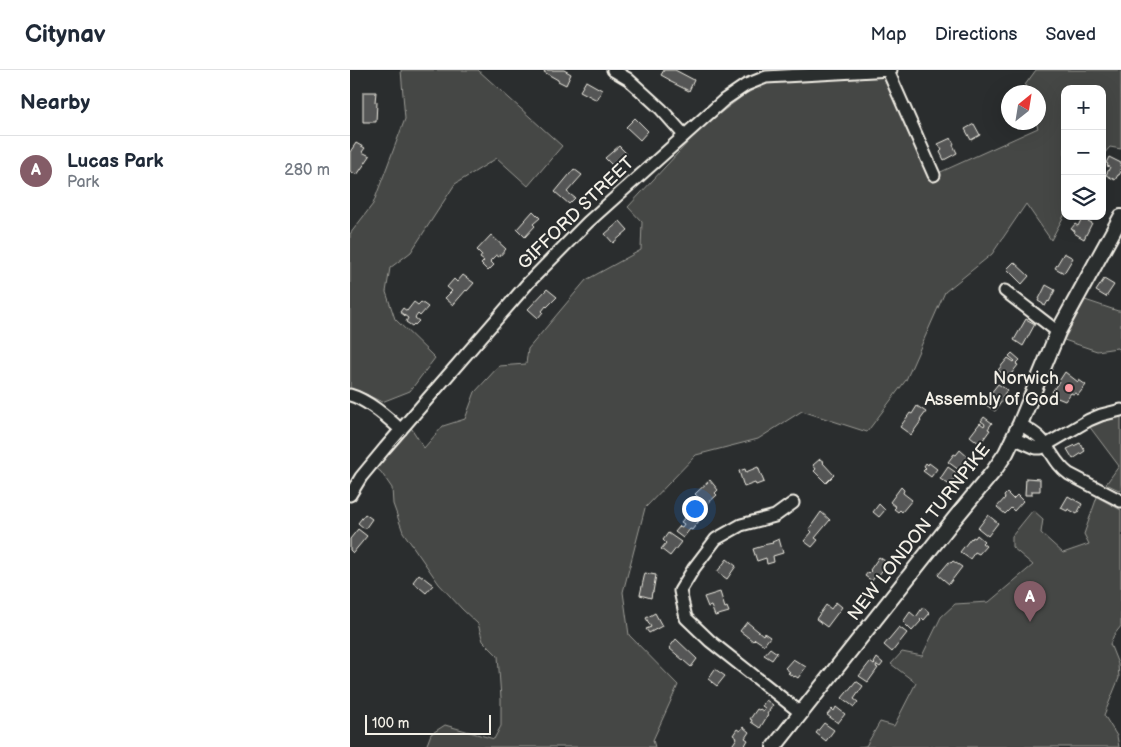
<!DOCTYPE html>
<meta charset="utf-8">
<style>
body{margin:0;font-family:"Balsamiq Sans",sans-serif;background:#f2f2f3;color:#1f2937}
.controls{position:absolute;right:15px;top:15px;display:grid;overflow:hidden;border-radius:10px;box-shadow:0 5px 20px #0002}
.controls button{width:45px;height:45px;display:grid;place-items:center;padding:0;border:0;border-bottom:1px solid #e0e1e3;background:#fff;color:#1f2937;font:25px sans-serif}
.compass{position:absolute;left:651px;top:15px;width:45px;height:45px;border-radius:50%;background:#fff;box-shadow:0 5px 20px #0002;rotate:30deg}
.scale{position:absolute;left:15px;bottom:12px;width:126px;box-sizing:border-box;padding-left:5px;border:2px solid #f4f1e8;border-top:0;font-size:14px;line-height:18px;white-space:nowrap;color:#f4f1e8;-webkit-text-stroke:4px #2a2d2e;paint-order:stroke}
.you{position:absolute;left:344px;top:438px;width:18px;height:18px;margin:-12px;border:4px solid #fff;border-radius:50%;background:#1a73e8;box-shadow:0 0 0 8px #1a73e833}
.badge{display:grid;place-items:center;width:32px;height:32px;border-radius:50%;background:#845c67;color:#fff;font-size:16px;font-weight:700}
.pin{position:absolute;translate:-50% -41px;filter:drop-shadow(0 1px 2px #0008)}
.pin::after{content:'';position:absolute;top:26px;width:18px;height:15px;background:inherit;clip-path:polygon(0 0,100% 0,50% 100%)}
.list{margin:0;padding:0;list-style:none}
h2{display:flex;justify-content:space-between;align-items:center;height:65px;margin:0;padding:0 20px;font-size:21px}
h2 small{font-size:16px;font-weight:400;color:#747a83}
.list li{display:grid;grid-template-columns:32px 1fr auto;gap:15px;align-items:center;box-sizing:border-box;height:70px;padding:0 20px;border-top:1px solid #e0e1e3}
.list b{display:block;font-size:19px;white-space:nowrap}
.list p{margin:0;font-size:16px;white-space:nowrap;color:#747a83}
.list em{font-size:16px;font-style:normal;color:#747a83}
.icon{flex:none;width:28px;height:28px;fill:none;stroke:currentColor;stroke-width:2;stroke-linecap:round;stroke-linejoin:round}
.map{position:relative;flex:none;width:771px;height:677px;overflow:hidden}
header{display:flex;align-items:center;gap:30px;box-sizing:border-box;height:70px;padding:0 25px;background:#fff;border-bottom:1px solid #e0e1e3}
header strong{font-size:24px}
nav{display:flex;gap:28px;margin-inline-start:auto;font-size:18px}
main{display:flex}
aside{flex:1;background:#fff}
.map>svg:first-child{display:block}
.green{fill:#444645;stroke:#9c9c96}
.building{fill:#555756;stroke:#f4f1e8}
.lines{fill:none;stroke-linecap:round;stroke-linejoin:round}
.minor-casing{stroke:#f4f1e8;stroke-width:15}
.major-casing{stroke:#f4f1e8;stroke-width:18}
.minor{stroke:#2a2d2e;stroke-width:11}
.major{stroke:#2a2d2e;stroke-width:14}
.poi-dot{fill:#ff9aa2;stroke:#2a2d2e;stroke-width:2}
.labels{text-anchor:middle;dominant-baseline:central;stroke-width:4;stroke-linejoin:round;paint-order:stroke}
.street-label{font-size:18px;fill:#f4f1e8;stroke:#2a2d2e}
.poi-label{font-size:18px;fill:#f4f1e8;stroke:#2a2d2e;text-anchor:end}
</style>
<header>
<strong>Citynav</strong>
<nav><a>Map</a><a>Directions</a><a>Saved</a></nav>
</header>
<main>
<aside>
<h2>Nearby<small></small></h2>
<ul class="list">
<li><span class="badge">A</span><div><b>Lucas Park</b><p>Park</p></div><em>280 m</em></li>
</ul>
</aside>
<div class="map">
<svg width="771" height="677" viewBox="0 0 771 677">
<rect width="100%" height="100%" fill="#2a2d2e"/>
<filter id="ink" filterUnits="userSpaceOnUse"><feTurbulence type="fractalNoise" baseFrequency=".02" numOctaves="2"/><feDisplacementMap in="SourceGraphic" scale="10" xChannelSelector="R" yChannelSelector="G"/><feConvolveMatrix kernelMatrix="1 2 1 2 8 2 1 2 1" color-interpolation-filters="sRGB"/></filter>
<g filter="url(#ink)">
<path class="green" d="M51,0H128L212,76L178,116L147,88L105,114L61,182L40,198L36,222L45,249L85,288L60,321L32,332L9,321L0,320V164L23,134L55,49Z
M686,0H771V79L760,77L752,86V19H715V144L701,170L676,134L642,184L595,222L556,310L517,362L452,341L408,369L346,385L295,438L273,522L279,565L328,615L303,670L305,677H76L81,664L95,655L144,669L151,656V628L148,586L133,571L128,554L112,539L89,514L53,462L43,434L42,418L31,402L25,397L60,356L74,378L93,356L115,349L125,322L149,296L176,294L178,279L236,210L291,180L292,152L278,137L352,57L394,25L421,10L544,5L584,105L688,58L686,53L688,52V22H677L675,15Z
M735,230L768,241H771V282L767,278L747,281L714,270Z
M771,346V421L756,414L769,396L739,356L765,347Z
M747,427L771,440V556L764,565L760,574L768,594L769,608L754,645L767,666L769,677H508L516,676L530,652L544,656L566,613L541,594L552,582L572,586L591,547L605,534L639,532L683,495L662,477V466L683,440L693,449L691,463L713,483L739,474L734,464Z"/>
<path class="building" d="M195,0H214L221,4L216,15L208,11V10L194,2Z
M314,0H325L344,10L339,21L319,11L320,10L311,5Z
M236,11L252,20L247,30L230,21Z
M13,22H26L25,32H27L26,52H13Z
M285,48L298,61L290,70L276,57Z
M624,54L630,65L621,70L615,59Z
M601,68L604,74L603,75L607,83L594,90L590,82L592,80L588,74Z
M6,73L15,78L12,82L20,86L7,105L0,101V82Z
M269,76L277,84L263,96L255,88Z
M759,87L771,93V98L769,101L771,102L769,105H768L765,110L756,105L760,97L757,96L758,94L756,93Z
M224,99L232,105L217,122L225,128L219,134L205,122Z
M183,141L190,148L183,154L185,156L175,167L167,159Z
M732,148L742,153L734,169L724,163L725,161L721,159L725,154L728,156Z
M270,151L278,160L263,173L255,164Z
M141,165L156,179L149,187L146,185L140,191L144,195L138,201L131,194L134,191L130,188L132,185L127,180Z
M714,183L723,188L714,203L705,198Z
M664,192L679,206L672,214L657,199Z
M113,205L124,213L117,221L116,220L103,235L95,228L102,221L97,217L104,209L107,212Z
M754,209L764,215L756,227L746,221Z
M696,215L705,220L699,232L698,231L695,236L693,235V234L688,231Z
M197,219L207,227L197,237L196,236L192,241L193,242L188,248L178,239Z
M64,232L68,235L71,232L78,237L70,246L68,244L65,248L69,251L65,255L64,254L62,256L56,252L58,248L50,242L53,238L57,241Z
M676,249L685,254L673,276L664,270Z
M662,283L670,290L666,294L668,295L658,308L648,300L658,288L664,292L665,291L659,286Z
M715,302L728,312L729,310L736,315L728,325L725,323L723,324L721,323L715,331L705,327L702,322Z
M648,314L657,320L652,327L654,328L645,341L633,333Z
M567,336L576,342L570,350L571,351L561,365L550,357L560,343L562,344Z
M634,347L642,353L638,359L640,360L630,374L620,366L630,353L634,356L635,354L631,351Z
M730,373L735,381L723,389L717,379Z
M610,380L619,388L609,400L598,392L604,384L606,385Z
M470,389L474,392L473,393L484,405L476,413L464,401L466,399L463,395Z
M576,393L578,395L579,393L587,399L581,407L573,401L576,398L574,396Z
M408,397L414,412L406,415L405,413L394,417L389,401L395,399L396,402Z
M598,397L608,404L600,415L590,409Z
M676,408L690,409V421H682V425H675Z
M360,410L368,420L365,423L367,425L356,435L345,424Z
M551,417L554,420L553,423L562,430L552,442L550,440L548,442L544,439L546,437L540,432Z
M657,423L663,429L667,425L673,431L664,441L661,438L655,444L647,437L655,428L654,426Z
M718,426L732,434L727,444L718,439L717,441L711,438Z
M529,434L535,440L529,447L523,442Z
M342,439L352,447L342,460L340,459L333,468L325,462L330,456L332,457L334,454L331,452Z
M471,442L480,450L465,468L468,470L462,477L454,471L462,462L459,459Z
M15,444L22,449L15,459L8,453Z
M638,445L648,453L638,466L628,458Z
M8,459L17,466L3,483L0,480V469Z
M318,463L331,472L320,486L311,479L316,473L313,470Z
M627,465L634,471L632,473L636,476L629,484L625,482L620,489L610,482L621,468L622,469L623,467L625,468Z
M429,469L433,483L423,486L424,492L417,494L416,488L407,491L403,479L413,476V475L423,473L422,472Z
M529,487L538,493L528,506L526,505L522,511L515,506L518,502L519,503L521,501L520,500Z
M377,489L386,496L377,509L367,502Z
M603,491L612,497L599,514L588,505L599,492L601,493Z
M295,503L306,505L303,522H302L301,528L290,525Z
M69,504L83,515L76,523L63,512Z
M370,522L375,538L377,537L379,542L365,546L361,536L358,537L354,527Z
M486,532L492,537L477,557L466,549L476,535L481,539Z
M573,537L580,543L574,550L572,548L570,550L571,551L562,561L553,552L560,542L566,547Z
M305,543L312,556L299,563L296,559L301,557L296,548Z
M397,552L413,565L414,563L420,567L414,575L405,569L403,571L390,561Z
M549,557L557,563L542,582L534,575Z
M326,569L347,589L341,597L319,578Z
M420,578L427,583L422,590L414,585Z
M527,588L533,593L530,597L527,595L526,597L528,598L518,612L509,606L520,592L524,595L525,594L524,593Z
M443,589L456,597L448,608L445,606L444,607L438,603L440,602L435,598Z
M365,599L375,606L367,616L358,609Z
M506,611L513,616L504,629L508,632L504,637L492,628Z
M416,630L423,635L417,644L418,645L410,658L401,652L402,650L400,649L407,639L409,640L410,639L413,641L415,638L412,636Z
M486,637L495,644L488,653L477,645L482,639L484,641Z
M474,653L484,660L476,671L466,663Z
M393,657L399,662L395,668L398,670L394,677H381L387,668L383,665L387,659L390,661Z"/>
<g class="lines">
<defs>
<path id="minor" d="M263,0L278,9L311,39L334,65
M538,1L584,105
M655,221L708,262
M0,325C18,330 37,347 51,360
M670,354C677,359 686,363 692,370C702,382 706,395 719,404L771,431
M663,368L686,378H691L739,350L751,345L771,340
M0,425L11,407L35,378L178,213L238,152L374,30L396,15L416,7L541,0
M443,433L425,446L391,455L366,469L344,498L330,521L336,548L360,571L451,643"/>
<path id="major" d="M424,677L605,448L643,402L656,383L670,354L708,262L771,147"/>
</defs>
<use href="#minor" class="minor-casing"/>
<use href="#major" class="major-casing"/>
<use href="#minor" class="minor"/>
<use href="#major" class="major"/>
</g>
</g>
<circle class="poi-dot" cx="719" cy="318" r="5"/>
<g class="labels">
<g class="street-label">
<text transform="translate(226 143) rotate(-44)">GIFFORD STREET</text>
<text transform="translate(569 462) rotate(-52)">NEW LONDON TURNPIKE</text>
</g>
<g class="poi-label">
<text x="709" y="308">Norwich<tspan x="709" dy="21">Assembly of God</tspan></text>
</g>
</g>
</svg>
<div class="controls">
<button>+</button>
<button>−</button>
<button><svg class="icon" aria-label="layers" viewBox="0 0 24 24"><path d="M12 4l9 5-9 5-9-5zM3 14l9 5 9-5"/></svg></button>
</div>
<svg class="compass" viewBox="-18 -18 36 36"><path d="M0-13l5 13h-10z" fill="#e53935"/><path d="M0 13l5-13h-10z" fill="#747a83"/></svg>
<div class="scale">100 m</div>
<div class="you"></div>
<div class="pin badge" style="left:680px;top:552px">A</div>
</div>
</main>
